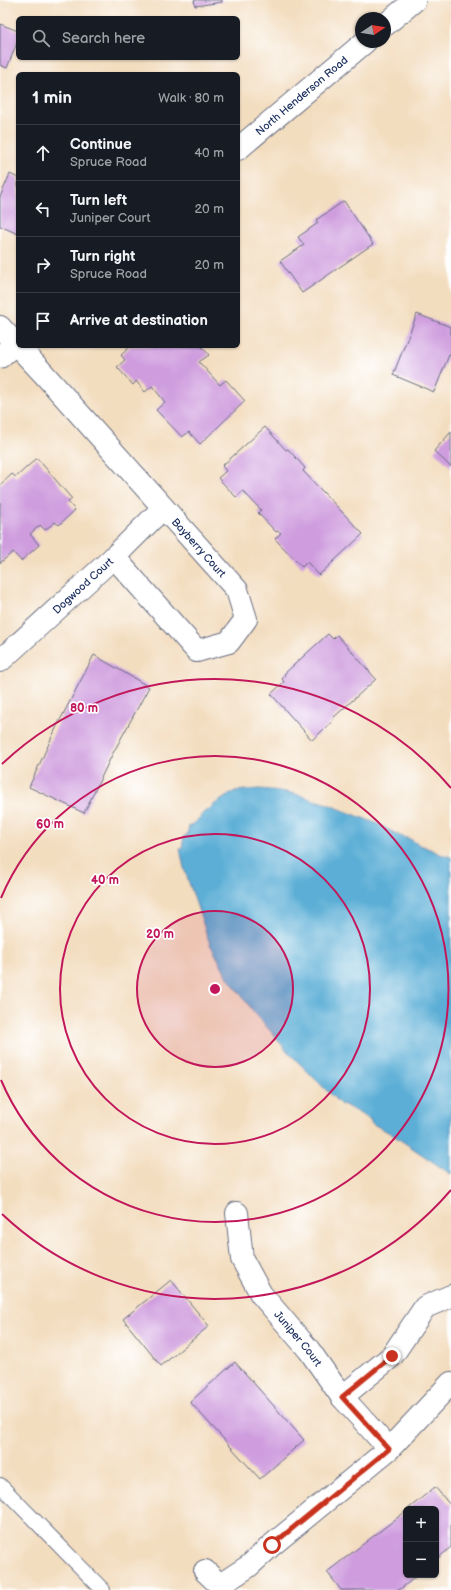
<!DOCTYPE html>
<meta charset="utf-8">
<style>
body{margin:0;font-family:"Balsamiq Sans",sans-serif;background:#242831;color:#f1f3f6}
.controls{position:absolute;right:12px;bottom:12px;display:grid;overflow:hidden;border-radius:6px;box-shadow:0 1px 3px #0004}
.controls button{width:36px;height:36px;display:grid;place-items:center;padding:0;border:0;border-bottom:1px solid #363941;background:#171b24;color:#f1f3f6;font:20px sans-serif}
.compass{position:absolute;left:355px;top:12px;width:36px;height:36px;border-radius:50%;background:#171b24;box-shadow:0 1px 3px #0004;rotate:78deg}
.stop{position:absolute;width:12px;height:12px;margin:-9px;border:3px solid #c8321e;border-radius:50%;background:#fff}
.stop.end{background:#c8321e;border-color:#fff;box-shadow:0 1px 4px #0008}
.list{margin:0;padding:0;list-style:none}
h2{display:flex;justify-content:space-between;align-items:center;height:52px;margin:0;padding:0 16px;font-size:17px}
h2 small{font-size:13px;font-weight:400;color:#9ea1a6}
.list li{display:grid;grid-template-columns:26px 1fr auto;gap:12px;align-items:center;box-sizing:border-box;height:56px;padding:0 16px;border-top:1px solid #363941}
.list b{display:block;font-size:15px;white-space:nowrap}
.list p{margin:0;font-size:13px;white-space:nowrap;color:#9ea1a6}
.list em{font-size:13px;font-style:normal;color:#9ea1a6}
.icon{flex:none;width:22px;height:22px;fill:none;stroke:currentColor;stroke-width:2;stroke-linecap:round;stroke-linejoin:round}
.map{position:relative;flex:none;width:451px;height:1590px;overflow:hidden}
.search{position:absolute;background:#171b24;box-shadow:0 1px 3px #0004;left:16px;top:16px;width:224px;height:44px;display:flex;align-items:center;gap:10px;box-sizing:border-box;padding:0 14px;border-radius:6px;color:#9ea1a6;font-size:15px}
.panel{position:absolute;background:#171b24;box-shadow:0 1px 3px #0004;left:16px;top:72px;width:224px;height:276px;border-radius:6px}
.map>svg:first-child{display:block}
.water{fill:#5baed6;stroke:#3b6e9a}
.building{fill:#cf9dde}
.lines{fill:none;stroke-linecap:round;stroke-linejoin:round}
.service-casing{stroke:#676c80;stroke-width:16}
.minor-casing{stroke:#676c80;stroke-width:24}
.secondary-casing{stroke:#676c80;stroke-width:24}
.service{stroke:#fff;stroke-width:14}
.minor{stroke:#fff;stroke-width:22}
.secondary{stroke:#fff;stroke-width:22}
.route{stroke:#c8321e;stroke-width:5}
.ring{fill:none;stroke:#c2185b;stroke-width:2}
.labels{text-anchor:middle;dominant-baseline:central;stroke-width:3.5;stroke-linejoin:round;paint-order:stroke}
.street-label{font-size:11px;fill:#1b2f5e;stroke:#fff}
.centre{fill:#c2185b;stroke:#fff;stroke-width:2}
.ring-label{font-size:12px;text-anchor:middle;font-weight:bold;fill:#c2185b;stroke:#fff;stroke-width:3.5;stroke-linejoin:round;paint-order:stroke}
</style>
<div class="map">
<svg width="451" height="1590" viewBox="0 0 451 1590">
<rect width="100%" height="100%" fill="#fff"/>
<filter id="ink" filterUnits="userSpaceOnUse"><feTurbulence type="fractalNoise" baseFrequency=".025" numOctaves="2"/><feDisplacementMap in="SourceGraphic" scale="8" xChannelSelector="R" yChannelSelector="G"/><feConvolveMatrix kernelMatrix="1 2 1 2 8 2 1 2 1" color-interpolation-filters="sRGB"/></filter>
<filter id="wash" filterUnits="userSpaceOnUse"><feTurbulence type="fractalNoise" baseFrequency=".012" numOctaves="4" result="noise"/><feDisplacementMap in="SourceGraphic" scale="16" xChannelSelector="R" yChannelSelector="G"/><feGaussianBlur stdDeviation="0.9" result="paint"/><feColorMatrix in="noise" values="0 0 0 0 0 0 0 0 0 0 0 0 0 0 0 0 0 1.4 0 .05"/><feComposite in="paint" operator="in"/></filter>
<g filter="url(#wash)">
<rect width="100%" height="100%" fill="#f3ddbf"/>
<path class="water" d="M259,789C271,790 283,791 295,794C304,796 313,801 322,802L378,824L400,836L410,839L421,846H423L440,854L451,857V1174L390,1133L371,1123V1120L343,1104L341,1105L289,1053L254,1012L229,979L210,944L184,868L180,849H182L184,836L187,835L189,826C199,824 200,811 210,809L212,806L235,791Z"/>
<g id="blocks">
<path class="building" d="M194,0H222V2L195,6Z
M0,24L18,31V40L7,68L0,65Z
M10,174L18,178V234L0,226V197Z
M344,201L373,244L302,293L280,261L304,245L298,237L318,223L316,220Z
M417,314L451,327V356L449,355L434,392L393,375Z
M131,346H201L209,355L199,362L220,385L226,380L245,401L200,444L189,432L182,437L156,410L165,402L152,386L145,392L136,381L133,385L117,367L125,360L121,355Z
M265,427L286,450L288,449L305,468L303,471L363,534L319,575L307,562L302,567L275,539L281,533L278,531L276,532L258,513L261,510L243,491L236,497L218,478L226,471L222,466Z
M451,432V467L434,451Z
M37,458L72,499L68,502L75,510L59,525L55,522L45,530L40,525L30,534L39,545L21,561L13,552L0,563V485L12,474L16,477Z
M328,634L333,639L337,635L376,679L333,718L334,720L312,740L271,694L284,682L282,679L285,676L284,674Z
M94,655L149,687L112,755L84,813L29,787L57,726Z
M171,1280L209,1326L161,1366L123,1319Z
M235,1362L304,1440L260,1479L190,1402Z
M435,1487L451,1506V1547L436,1560V1509H408Z
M406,1511V1575H418L399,1590H341L327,1572Z"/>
</g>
</g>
<g filter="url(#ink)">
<use href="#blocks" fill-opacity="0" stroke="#676c80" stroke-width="1"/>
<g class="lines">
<defs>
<path id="service" d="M0,1485L103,1590"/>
<g id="minor">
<path id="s1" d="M0,327L43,373L237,590L246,619L229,642L197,651L114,557"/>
<path id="s2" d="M0,661L114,557L163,508"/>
<path id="s3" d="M237,1213L242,1259L261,1294L309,1350L342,1397L389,1449"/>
<path d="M342,1397L392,1356L425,1307L451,1296"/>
<path d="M205,1571L225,1590"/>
<path d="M220,1585L249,1566L272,1545L389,1449L451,1383"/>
</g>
<g id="secondary">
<path d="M385,25L415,0"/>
<path id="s4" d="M238,149L365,42"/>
<path d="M0,357L18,341"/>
</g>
</defs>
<use href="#service" class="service-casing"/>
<use href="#minor" class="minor-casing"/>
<use href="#secondary" class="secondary-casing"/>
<use href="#service" class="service"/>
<use href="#minor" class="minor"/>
<use href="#secondary" class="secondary"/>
</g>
</g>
<g class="lines" filter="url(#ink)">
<path class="route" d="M272,1545L389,1449L342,1397L392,1356"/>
</g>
<circle cx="215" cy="989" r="78" fill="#c2185b" fill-opacity=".12"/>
<g class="ring">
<circle cx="215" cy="989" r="78"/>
<circle cx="215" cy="989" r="155"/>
<path d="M1 898A233 233 0 1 1 1 1080"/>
<path d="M451 1190A310 310 0 0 1 2 1214M2 764A310 310 0 0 1 451 788"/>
</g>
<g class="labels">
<g class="street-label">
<text stroke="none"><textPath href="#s4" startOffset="83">North Henderson Road</textPath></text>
<text stroke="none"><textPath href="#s1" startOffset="297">Bayberry Court</textPath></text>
<text stroke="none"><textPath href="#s2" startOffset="112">Dogwood Court</textPath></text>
<text stroke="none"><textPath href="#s3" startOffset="144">Juniper Court</textPath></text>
</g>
</g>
<circle cx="215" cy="989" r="6" class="centre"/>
<g class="ring-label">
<text x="84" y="712">80 m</text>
<text x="50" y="828">60 m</text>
<text x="105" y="884">40 m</text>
<text x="160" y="938">20 m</text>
</g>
</svg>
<div class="controls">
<button>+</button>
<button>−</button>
</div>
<svg class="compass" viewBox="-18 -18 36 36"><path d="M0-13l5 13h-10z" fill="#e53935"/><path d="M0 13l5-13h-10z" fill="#9ea1a6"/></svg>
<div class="stop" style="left:272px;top:1545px"></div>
<div class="stop end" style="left:392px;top:1356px"></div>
<div class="search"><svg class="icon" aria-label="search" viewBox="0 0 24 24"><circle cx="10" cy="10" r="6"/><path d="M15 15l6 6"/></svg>Search here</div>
<section class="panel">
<h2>1 min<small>Walk · 80 m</small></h2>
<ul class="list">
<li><svg class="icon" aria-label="ahead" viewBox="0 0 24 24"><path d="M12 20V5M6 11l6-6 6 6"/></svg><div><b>Continue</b><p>Spruce Road</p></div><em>40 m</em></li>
<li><svg class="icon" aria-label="left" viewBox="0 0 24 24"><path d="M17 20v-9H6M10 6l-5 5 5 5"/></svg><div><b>Turn left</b><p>Juniper Court</p></div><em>20 m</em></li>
<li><svg class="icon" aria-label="right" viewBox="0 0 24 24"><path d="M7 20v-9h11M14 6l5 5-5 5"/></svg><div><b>Turn right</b><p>Spruce Road</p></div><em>20 m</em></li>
<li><svg class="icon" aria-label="arrive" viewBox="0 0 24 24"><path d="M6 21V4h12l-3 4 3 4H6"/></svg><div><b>Arrive at destination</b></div></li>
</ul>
</section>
</div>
